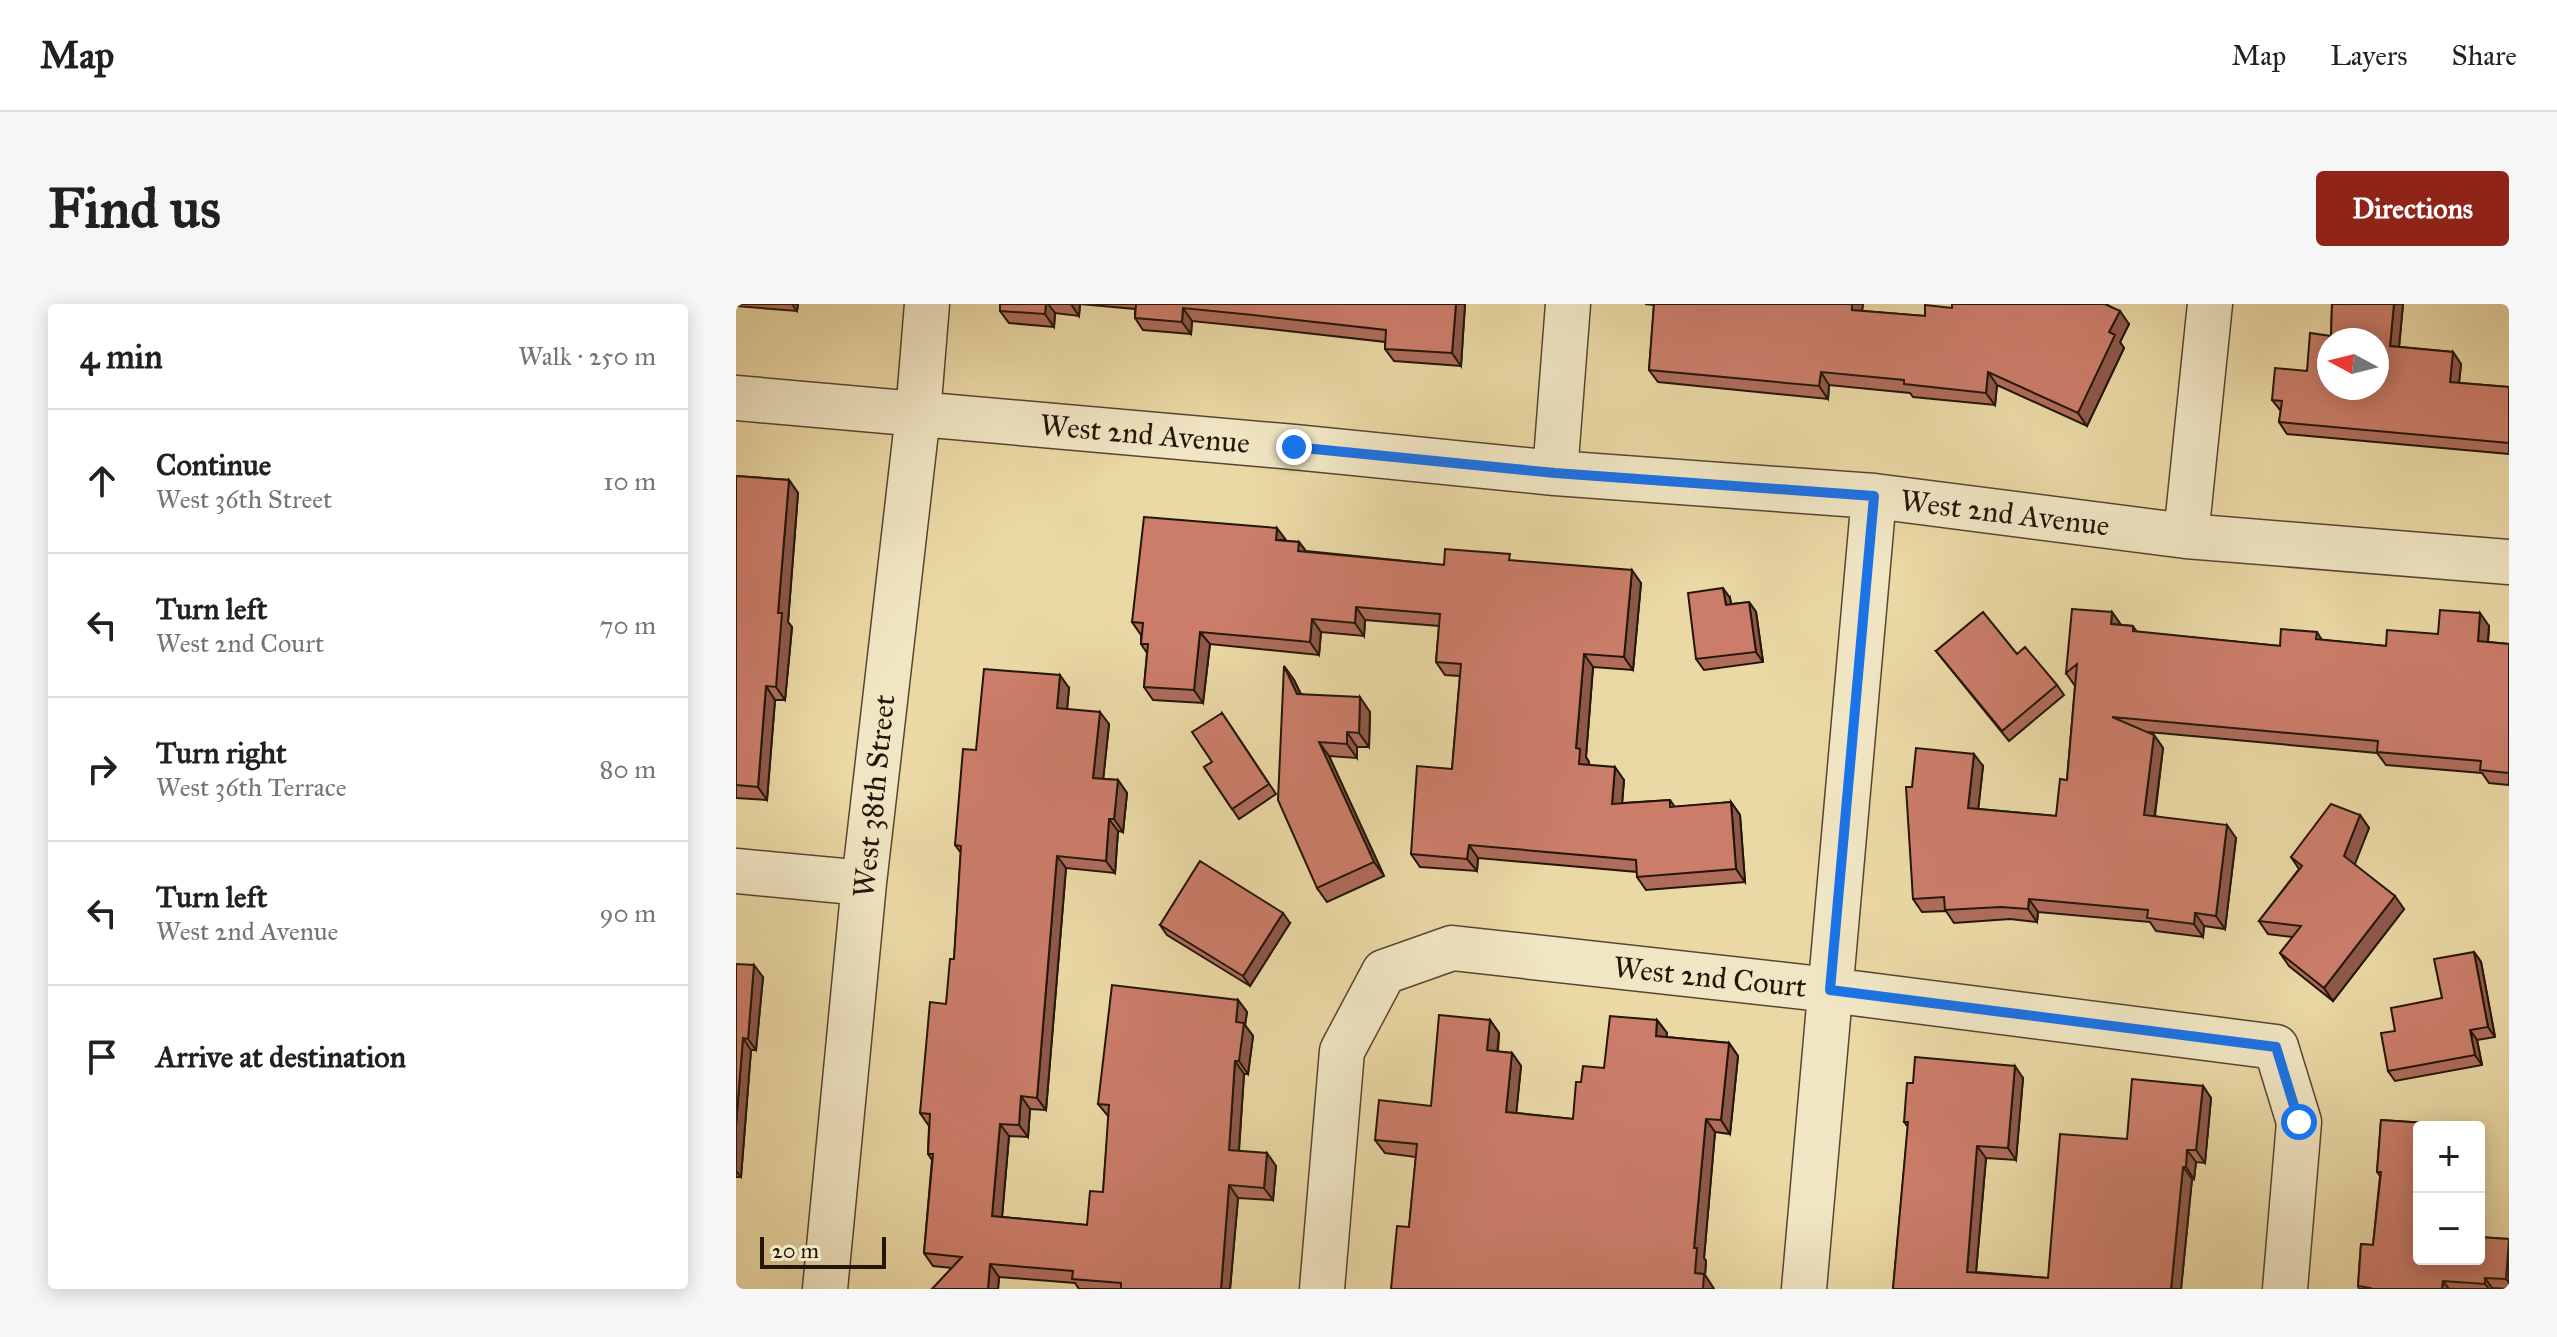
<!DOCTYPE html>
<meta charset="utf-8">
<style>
body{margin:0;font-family:"IM FELL Great Primer",serif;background:#f6f6f6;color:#202124}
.controls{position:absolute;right:24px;bottom:24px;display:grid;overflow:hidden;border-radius:8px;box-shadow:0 4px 20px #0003}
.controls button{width:72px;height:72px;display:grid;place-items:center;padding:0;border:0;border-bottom:2px solid #e0e0e0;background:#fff;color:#202124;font:40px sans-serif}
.compass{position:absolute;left:1581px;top:24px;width:72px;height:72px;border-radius:50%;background:#fff;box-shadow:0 4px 20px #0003;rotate:277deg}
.scale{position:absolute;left:24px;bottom:20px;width:126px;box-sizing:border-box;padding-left:8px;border:4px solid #231609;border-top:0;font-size:22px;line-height:28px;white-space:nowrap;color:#231609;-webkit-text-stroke:6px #f1e6c4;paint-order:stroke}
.stop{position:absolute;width:24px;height:24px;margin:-18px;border:6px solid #1a73e8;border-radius:50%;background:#fff}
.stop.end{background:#1a73e8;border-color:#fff;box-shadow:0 2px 8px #0008}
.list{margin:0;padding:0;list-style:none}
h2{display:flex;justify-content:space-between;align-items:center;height:104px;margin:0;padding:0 32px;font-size:34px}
h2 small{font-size:26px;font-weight:400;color:#757577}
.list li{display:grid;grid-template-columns:52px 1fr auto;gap:24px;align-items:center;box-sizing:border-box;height:144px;padding:0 32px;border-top:2px solid #e0e0e0}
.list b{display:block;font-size:30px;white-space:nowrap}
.list p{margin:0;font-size:26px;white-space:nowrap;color:#757577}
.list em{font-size:26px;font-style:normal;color:#757577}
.icon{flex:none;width:44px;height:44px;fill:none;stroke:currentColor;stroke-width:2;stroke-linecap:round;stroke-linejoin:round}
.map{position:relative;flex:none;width:1773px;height:985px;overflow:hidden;border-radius:8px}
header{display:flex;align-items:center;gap:48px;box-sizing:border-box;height:112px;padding:0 40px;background:#fff;border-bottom:2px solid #e0e0e0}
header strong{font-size:38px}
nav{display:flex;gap:44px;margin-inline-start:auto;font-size:28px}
.intro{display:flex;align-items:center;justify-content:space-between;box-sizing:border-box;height:192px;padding:0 48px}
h1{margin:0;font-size:56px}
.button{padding:20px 36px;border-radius:8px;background:#8f2418;color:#fff;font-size:28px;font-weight:700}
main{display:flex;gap:48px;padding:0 48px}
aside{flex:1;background:#fff;border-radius:8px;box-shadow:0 4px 20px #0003}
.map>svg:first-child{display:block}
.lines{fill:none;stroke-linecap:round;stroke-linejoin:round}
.minor-casing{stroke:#554630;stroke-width:47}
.minor{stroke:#f1e6c4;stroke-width:44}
.wall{fill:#af6c5b;stroke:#231609;stroke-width:2}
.shaded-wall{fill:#8e584a;stroke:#231609;stroke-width:2}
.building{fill:#cb7d6a;stroke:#231609;stroke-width:2;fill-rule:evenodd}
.route{stroke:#1a73e8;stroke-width:10}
.labels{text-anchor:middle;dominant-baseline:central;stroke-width:6;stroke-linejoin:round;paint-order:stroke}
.street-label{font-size:30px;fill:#231609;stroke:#f1e6c4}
</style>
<header>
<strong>Map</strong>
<nav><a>Map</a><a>Layers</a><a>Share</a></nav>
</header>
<div class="intro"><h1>Find us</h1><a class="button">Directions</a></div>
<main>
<aside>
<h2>4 min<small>Walk · 250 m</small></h2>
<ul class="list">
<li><svg class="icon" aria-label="ahead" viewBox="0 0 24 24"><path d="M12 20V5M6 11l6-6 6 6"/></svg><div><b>Continue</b><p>West 36th Street</p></div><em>10 m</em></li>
<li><svg class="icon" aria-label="left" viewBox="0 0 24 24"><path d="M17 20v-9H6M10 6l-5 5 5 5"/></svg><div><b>Turn left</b><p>West 2nd Court</p></div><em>70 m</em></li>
<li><svg class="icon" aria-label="right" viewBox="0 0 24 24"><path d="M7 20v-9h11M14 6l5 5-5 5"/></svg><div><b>Turn right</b><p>West 36th Terrace</p></div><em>80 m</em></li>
<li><svg class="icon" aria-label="left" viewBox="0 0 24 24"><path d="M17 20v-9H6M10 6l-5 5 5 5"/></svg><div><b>Turn left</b><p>West 2nd Avenue</p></div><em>90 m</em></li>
<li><svg class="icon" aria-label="arrive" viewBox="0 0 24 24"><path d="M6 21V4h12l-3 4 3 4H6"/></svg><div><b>Arrive at destination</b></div></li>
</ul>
</aside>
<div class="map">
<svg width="1773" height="985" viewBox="0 0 1773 985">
<rect width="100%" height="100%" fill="#ead8a5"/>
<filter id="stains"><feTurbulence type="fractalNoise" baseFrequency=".0025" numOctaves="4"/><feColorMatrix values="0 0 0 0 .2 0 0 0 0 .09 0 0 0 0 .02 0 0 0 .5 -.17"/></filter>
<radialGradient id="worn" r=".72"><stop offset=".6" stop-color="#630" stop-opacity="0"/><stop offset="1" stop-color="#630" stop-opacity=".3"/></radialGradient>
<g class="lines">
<defs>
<path id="minor" d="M0,94L558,143L819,169L1138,192L1450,232L1773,258
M819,169L832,0
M1450,232L1474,0
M0,567L128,579
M89,985L128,579L182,110L191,0
M586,985L606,747L648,668L716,644L1094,686L1540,743L1563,818L1549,985
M1068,985L1138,192"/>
</defs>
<use href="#minor" class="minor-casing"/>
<use href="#minor" class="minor"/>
</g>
<path class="wall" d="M0,0H62L61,7L0,2Z
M264,0H344L343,12L319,9L318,23L273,19L264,7Z
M344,0H729L725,62L658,57L649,45V38L525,24L456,17L455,30L407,26L399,14V5Z
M909,0H1127L1126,7L1189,12L1216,4L1372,1L1393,20L1384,38L1388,44L1351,122L1261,81L1259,101L1177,93L1174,89L1093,81L1092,95L922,78L913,66L918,1Z
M1596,0H1667L1663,43L1717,48L1725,60L1723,79L1773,83V150L1551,130L1543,118L1545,107L1536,96L1571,67L1595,32Z
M0,172L53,176L62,189L52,318L56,323L49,396H39L31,496L0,494Z
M550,237L563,238L570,247L708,261L778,257L905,279L897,366L857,363L850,453L853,458V461L888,476L886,499L934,496L939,503L995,498L1004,511L1009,578L910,586L901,573V568L742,554L741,567L684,563L675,550L716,465L724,372L709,371L700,358L703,322L629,316L628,332L585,328L583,351L474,340L467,399L417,396L408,383L411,349L405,340V331L396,318Z
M994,294L995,300L1013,298L1020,308L1027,358L968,366L960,355Z
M1376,308L1385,321L1397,322L1401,328L1544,342L1581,328L1586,336L1650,342L1702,330L1753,322L1752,338L1773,340V481L1753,479L1746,469L1650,461L1641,449L1412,428L1418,431L1427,444L1419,512L1500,534L1489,625L1468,622L1467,633L1420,627L1414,618L1302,608L1301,618L1274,615L1218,619L1210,607L1186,608L1177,595L1176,483L1247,462L1242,505L1320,512L1331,476L1339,382L1330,369Z
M1200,347L1281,350L1321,381L1328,391L1273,437Z
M548,362L558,376L565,390L634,408L633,443H621V454L593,452L648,572L591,598L581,584Z
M333,384L331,405L373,420L367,475L382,476L391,489L387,528L382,527L379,569L330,564L310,806L294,805L292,833L273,832L266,913L351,921L367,888L373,813L362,800L502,696L511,708L509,721L517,732L512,770H508L503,847L540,862L537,896L502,894L494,985H343L339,979L263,973L262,985H196L216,964L197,962L188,949L196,856L192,850L193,822L184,809L210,700L218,655L225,549L219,541L240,446Z
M486,409L540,490L503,515L468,463L476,458Z
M1624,511L1633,524L1618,560L1668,605L1597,697L1553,662L1544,649L1557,633L1532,630L1523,617L1563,565L1555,553Z
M554,619L514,682L431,631L424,621Z
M1738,648L1745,658L1759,733L1741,736L1746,761L1659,777L1652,767L1659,727L1706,694Z
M0,660L27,673L20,746H15L5,873H0Z
M754,716L763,729L762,748L776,749L785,762L780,809L837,815L845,778L868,764L921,716L931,729L930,733L993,739L1002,752L994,830L979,828L968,954L970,957L969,971L978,985H655L673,923L680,853L649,849L639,836L695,802Z
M1287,774L1280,856L1250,854L1240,968L1312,974L1391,835L1467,782L1475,794L1469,859L1460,858L1458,875H1456L1445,985H1157L1172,823L1168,818Z
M1645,816L1704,820L1706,823H1683V955H1743V933L1773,935V985L1756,984V985H1623L1622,982L1625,940L1637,941L1644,872L1641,868Z"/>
<path class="shaded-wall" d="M56,0H62L61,7Z
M310,0H312L319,9L318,23L309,10Z
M335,0H344L343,12Z
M720,0H729L725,62L716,49Z
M1116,0H1127L1124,19L1116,6Z
M1658,0H1667L1662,54L1654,42Z
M447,4L456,17L455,30L446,18Z
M1384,7L1393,20L1384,38L1388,44L1351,122L1342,109L1373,28Z
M1717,48L1725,60L1722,89L1714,78Z
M1085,68L1093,81L1092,95L1083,82Z
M1252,68L1261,81L1259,101L1250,89Z
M53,176L62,189L52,318L56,323L49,396L40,383L42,309Z
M541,224L550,236H540Z
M563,238L572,250L562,247Z
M896,266L905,279L897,366L888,353Z
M987,284L994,294L997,311L990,301Z
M1013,298L1020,308L1027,358L1020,348Z
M620,303L629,316L628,332L619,319Z
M1376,308L1385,321L1375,320Z
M1744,309L1753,322L1751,349L1742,337Z
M576,315L585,328L583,351L574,338Z
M464,328L474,340L467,399L458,386Z
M848,350L857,363L850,453L853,458L852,473L843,460L840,444Z
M548,362L558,376L571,404L561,390Z
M324,371L333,384L330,416L321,404Z
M30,382L39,396L31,496L22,483Z
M624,393L634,408L633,443L623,429Z
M364,408L373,420L366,487L357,474Z
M611,428L621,443V454L611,440Z
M1418,431L1427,444L1417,524L1408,511Z
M583,438L593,452L648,572L638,558Z
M1238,450L1247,462L1241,517L1232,504Z
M879,463L888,476L885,513L876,500Z
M382,476L391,489L387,528L378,515Z
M995,498L1004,511L1009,578L1000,565Z
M1624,511L1633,524L1617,565L1608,552Z
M373,515L382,527L379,569L370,557Z
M1491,521L1500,534L1489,625L1480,612Z
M733,541L742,554L741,567L731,555Z
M321,552L330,564L310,806L301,794Z
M1659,592L1668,605L1597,697L1588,684Z
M1293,595L1302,608L1301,618L1292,605Z
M547,609L554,619L514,682L507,672Z
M1459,609L1468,622L1467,633L1458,620Z
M1738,648L1745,658L1759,733L1752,723Z
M18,661L27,673L20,746L12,735Z
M502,696L511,708L509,721L517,732L512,770L503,757L500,718Z
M754,716L763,729L760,760L751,746Z
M921,716L931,729L929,745L920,732Z
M1734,726L1741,736L1746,761L1739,751Z
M7,734L15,746L5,873L0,867V821Z
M993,739L1002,752L994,830L985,816Z
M776,749L785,762L779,822L770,808Z
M499,757L508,770L502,858L493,846Z
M1279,762L1287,774L1280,856L1272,844Z
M1467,782L1475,794L1469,859L1460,846Z
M285,792L294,805L292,833L283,821Z
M970,815L979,828L968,954L970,957L969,971L978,985H967L959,969L958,944Z
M264,820L273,832L265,925L256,912Z
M1241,842L1250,854L1239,980L1231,968Z
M1451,846L1460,858L1458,875L1450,863Z
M531,849L540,862L537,896L528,884Z
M1447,863L1456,875L1445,985H1435Z
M493,881L502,894L494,985H485Z
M1773,935V979L1770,975Z
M254,960L263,973L262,985H252Z
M1749,974L1756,984V985H1753L1749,980Z
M1707,977L1713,985H1706Z"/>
<path class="building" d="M264,0H310L309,10L264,7Z
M400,0H720L716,49L649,45L650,26L517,11L447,4L446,18L399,14Z
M918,0H1116V6L1189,12V1L1216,4V0H1369L1384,7L1373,28L1379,31L1342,109L1252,68L1250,89L1168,80V76L1085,68L1083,82L913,66Z
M1596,0H1658L1654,42L1717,48L1714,78L1773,83V139L1543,118L1546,97L1536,96L1539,64L1571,67L1574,29L1595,32ZM1593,36H1641V84H1593Z
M0,172L53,176L42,309H46L40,383L30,382L22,483L0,481Z
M408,213L541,224L540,236L563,238L562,247L708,261L709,245L774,250L773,256L896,266L888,353L848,350L840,444L844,445L843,460L879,463L876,500L934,496V503L995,498L1000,565L901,573L900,556L733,541L731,555L675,550L681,462L716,465L725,360L700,358L704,310L620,303L619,319L576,315L574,338L464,328L458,386L408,383L412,340H405L407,319L396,318Z
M987,284L990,301L1013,298L1020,348L960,355L952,289Z
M1336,305L1376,308L1375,320L1397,322V327L1544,342L1545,325L1581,328L1580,335L1650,342L1651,326L1702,330L1704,306L1744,309L1742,337L1773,340V469L1744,466L1745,457L1641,448L1642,437L1376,413L1418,431L1408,511L1491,521L1480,612L1459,609L1458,620L1411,614L1412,606L1293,595L1292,605L1265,603L1209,606L1208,593L1177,595L1170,483H1176L1180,444L1238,450L1232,504L1320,512L1324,475L1331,476L1341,360L1330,369Z
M1247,308L1281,350L1289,343L1321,381L1266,427L1200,347Z
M548,362L561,390L624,393L623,429L611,428V440L583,438L638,558L581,584L542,496Z
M248,365L324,371L321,404L364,408L357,474L382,476L378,515H373L370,557L321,552L301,794L285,792L283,821L264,820L256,912L351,921L354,887L367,888L373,801L362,800L376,681L502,696L500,718L508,719L503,757H499L493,846L531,849L528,884L493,881L485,985H385V979L336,975L337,967L254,960L252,985H196L226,953L188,949L197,850H192L194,810L184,809L194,698L210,700L214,655H218L225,542L219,541L227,445L240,446Z
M486,409L533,480L496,505L468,463L476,458L456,428Z
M1595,500L1624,511L1608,552L1659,592L1588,684L1544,649L1565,622L1523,617L1566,562L1555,553Z
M464,557L547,609L507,672L424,621Z
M1738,648L1752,723L1734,726L1739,751L1652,767L1645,729L1659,727L1655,704L1706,694L1698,655Z
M0,660L18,661L12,735L7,734L0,821Z
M703,711L754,716L751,746L776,749L770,808L837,815L840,778H845L847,762L868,764L874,712L921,716L920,732L993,739L985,816L970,815L958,944H961L959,969L968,970L967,985H655L661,922L673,923L681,840L639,836L643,796L695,802Z
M1179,753L1279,762L1272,844L1241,842L1231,968L1312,974L1324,830L1391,835L1396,775L1467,782L1460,846H1451L1450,863H1447L1435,985H1157L1172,818H1168L1171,779H1177Z
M1645,816L1704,820V823H1683V955H1743V933L1773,935L1770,975L1749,974V980L1707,977L1706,985H1635V984L1622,982L1625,940L1637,941L1645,868H1641Z"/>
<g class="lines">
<path class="route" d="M558,143L819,169L1138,192L1094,686L1540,743L1563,818"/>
</g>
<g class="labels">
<g class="street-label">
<text transform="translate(409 130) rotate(5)">West 2nd Avenue</text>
<text transform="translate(1269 209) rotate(7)">West 2nd Avenue</text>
<text transform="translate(138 492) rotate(-84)">West 38th Street</text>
<text transform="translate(974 673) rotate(6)">West 2nd Court</text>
</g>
</g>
<rect width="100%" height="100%" filter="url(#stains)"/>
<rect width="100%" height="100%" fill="url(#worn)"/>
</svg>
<div class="controls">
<button>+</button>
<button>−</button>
</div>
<svg class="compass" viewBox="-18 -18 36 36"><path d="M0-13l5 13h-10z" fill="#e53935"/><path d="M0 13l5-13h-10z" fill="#757577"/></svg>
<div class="scale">20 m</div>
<div class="stop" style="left:1563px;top:818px"></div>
<div class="stop end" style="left:558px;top:143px"></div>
</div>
</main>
